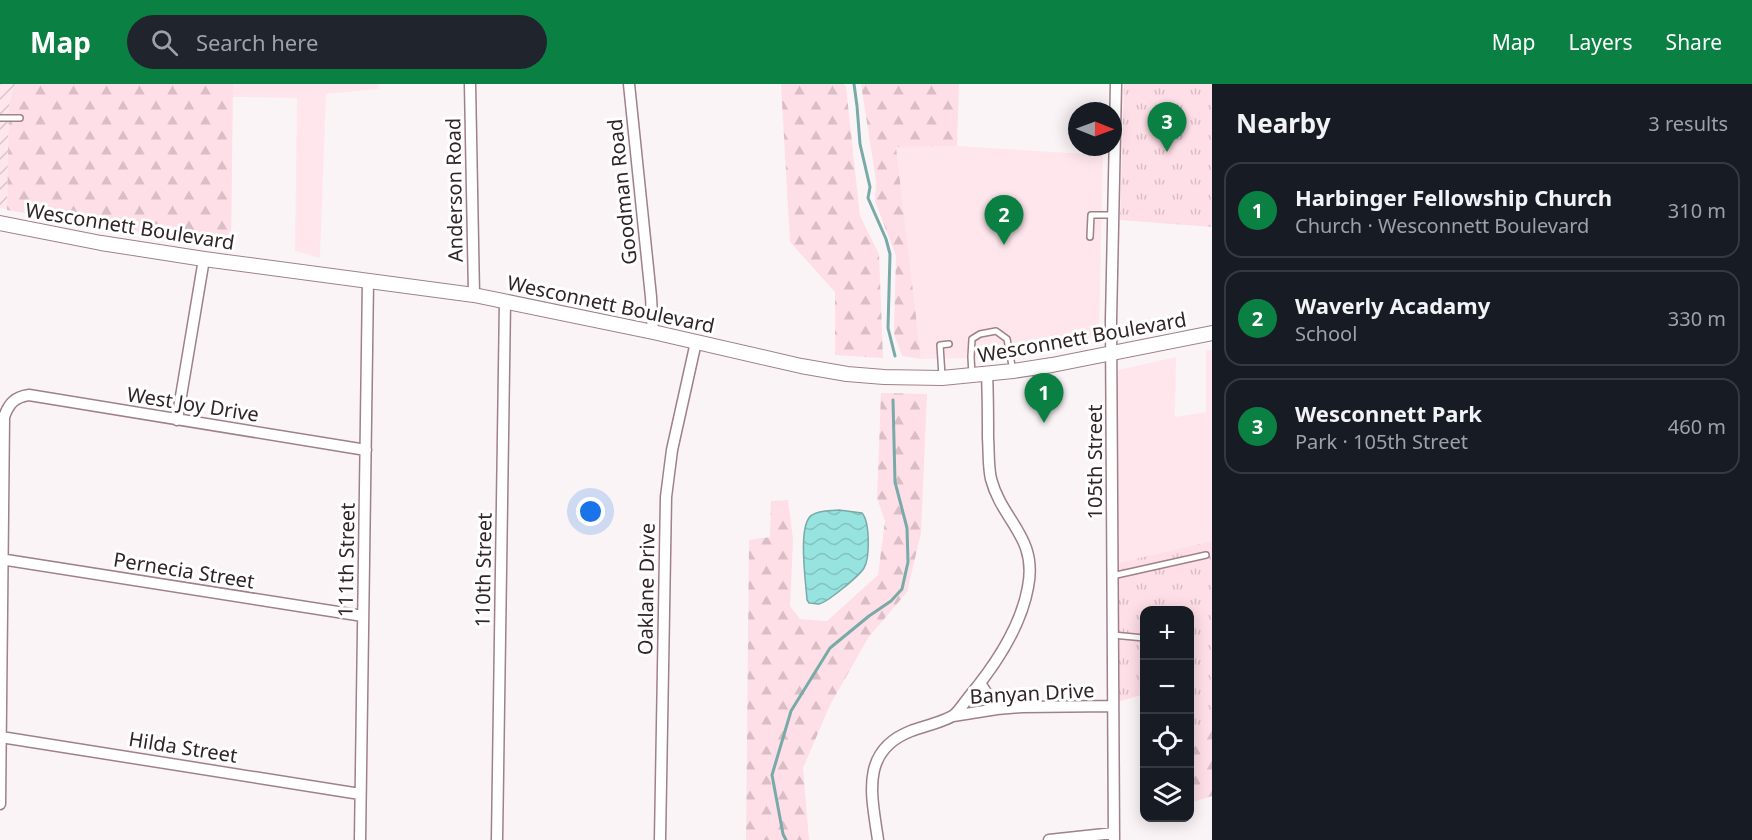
<!DOCTYPE html>
<meta charset="utf-8">
<style>
body{margin:0;font-family:"Noto Sans",sans-serif;background:#20242c;color:#f1f3f6}
.controls{position:absolute;right:18px;bottom:18px;display:grid;overflow:hidden;border-radius:12px;box-shadow:0 3px 15px #0003}
.controls button{width:54px;height:54px;display:grid;place-items:center;padding:0;border:0;border-bottom:2px solid #363941;background:#171b24;color:#f1f3f6;font:30px sans-serif}
.compass{position:absolute;left:1068px;top:18px;width:54px;height:54px;border-radius:50%;background:#171b24;box-shadow:0 3px 15px #0003;rotate:91deg}
.you{position:absolute;left:591px;top:428px;width:21px;height:21px;margin:-15px;border:4px solid #fff;border-radius:50%;background:#1a73e8;box-shadow:0 0 0 9px #1a73e833}
.badge{display:grid;place-items:center;width:39px;height:39px;border-radius:50%;background:#0b8043;color:#fff;font-size:20px;font-weight:700}
.pin{position:absolute;translate:-50% -50px;filter:drop-shadow(0 2px 3px #0008)}
.pin::after{content:'';position:absolute;top:32px;width:21px;height:18px;background:inherit;clip-path:polygon(0 0,100% 0,50% 100%)}
.list{margin:0;padding:0;list-style:none}
h2{display:flex;justify-content:space-between;align-items:center;height:78px;margin:0;padding:0 24px;font-size:26px}
h2 small{font-size:20px;font-weight:400;color:#9ea1a6}
.list li{display:grid;grid-template-columns:39px 1fr auto;gap:18px;align-items:center;box-sizing:border-box;height:96px;margin:0 12px 12px;padding:0 12px;border:2px solid #363941;border-radius:18px}
.list b{display:block;font-size:22px;white-space:nowrap}
.list p{margin:0;font-size:20px;white-space:nowrap;color:#9ea1a6}
.list em{font-size:20px;font-style:normal;color:#9ea1a6}
.icon{flex:none;width:33px;height:33px;fill:none;stroke:currentColor;stroke-width:2;stroke-linecap:round;stroke-linejoin:round}
.map{position:relative;flex:none;width:1212px;height:756px;overflow:hidden}
header{display:flex;align-items:center;gap:36px;box-sizing:border-box;height:84px;padding:0 30px;background:#0b8043;color:#fff}
header strong{font-size:28px}
nav{display:flex;gap:33px;margin-inline-start:auto;font-size:21px}
.search{width:420px;height:54px;background:#20242c;display:flex;align-items:center;gap:15px;box-sizing:border-box;padding:0 21px;border-radius:33px;color:#9ea1a6;font-size:22px}
main{display:flex}
aside{flex:1;background:#171b24}
.map>svg:first-child{display:block}
.built{fill:#fee6ec}
.industrial{fill:url(#industrial-furrows)}
.forest{fill:url(#forest-firs)}
.park{fill:url(#park-tufts)}
.water{fill:url(#water-waves);stroke:#78aaa8;stroke-width:1.5}
.lines{fill:none;stroke-linecap:round;stroke-linejoin:round}
.stream{stroke:#78aaa8;stroke-width:3}
.service-casing{stroke:#9e8189;stroke-width:8}
.minor-casing{stroke:#9e8189;stroke-width:13}
.tertiary-casing{stroke:#9e8189;stroke-width:16}
.service{stroke:#fff;stroke-width:5}
.minor{stroke:#fff;stroke-width:10}
.tertiary{stroke:#fff;stroke-width:14}
.labels{text-anchor:middle;dominant-baseline:central;stroke-width:6;stroke-linejoin:round;paint-order:stroke}
.street-label{font-size:20px;fill:#302427;stroke:#fff}
</style>
<header>
<strong>Map</strong>
<div class="search"><svg class="icon" aria-label="search" viewBox="0 0 24 24"><circle cx="10" cy="10" r="6"/><path d="M15 15l6 6"/></svg>Search here</div>
<nav><a>Map</a><a>Layers</a><a>Share</a></nav>
</header>
<main>
<div class="map">
<svg width="1212" height="756" viewBox="0 0 1212 756">
<defs>
<pattern id="industrial-furrows" width="10" height="10" patternUnits="userSpaceOnUse" patternTransform="scale(1.5)"><rect width="10" height="10" fill="#fee6ec"/><path d="M-1 1l2-2M0 10L10 0M9 11l2-2" fill="none" stroke="#dac5ca"/></pattern>
<pattern id="forest-firs" width="22" height="20" patternUnits="userSpaceOnUse" patternTransform="scale(1.5)"><rect width="22" height="20" fill="#fedee7"/><path d="M5 1l3.5 6h-7zM16 11l3.5 6h-7z" fill="#dabec6"/></pattern>
<pattern id="park-tufts" width="24" height="20" patternUnits="userSpaceOnUse" patternTransform="scale(1.5)"><rect width="24" height="20" fill="#fedee7"/><path d="M3 7l-1-3M5 7V3M7 7l1-3M15 17l-1-3M17 17v-4M19 17l1-3" fill="none" stroke="#dabec6"/></pattern>
<pattern id="water-waves" width="16" height="10" patternUnits="userSpaceOnUse" patternTransform="scale(1.5)"><rect width="16" height="10" fill="#97e3e0"/><path d="M0 5q4-4 8 0t8 0" fill="none" stroke="#82c3c0"/></pattern>
</defs>
<rect width="100%" height="100%" fill="#fbf4f6"/>
<path class="built" d="M233,0H379V5L326,10L320,174L295,167L297,14L233,13Z
M957,62L1103,71L1099,251L1025,268L979,274L921,275L896,63Z
M1212,266V457L1118,479V286L1176,273L1175,333L1206,328V267Z"/>
<path class="industrial" d="M0,0H15L9,21L7,125L0,124Z"/>
<path class="forest" d="M15,0H233L231,163L7,126L9,21Z
M781,0H844L846,3L860,132L879,170L883,274L835,271V208L790,158Z
M861,0H959L957,62L896,63L921,275L902,272L894,250L896,172L875,117L876,97Z
M881,309L927,310L921,449L907,508L868,554L830,621L803,684L809,756H746L749,456L770,453L771,417L788,416L793,455L790,522L800,535L827,537L878,491L885,437L877,414Z
M1212,638V712L1190,719V648Z"/>
<path class="park" d="M1124,0H1212V143L1120,136Z
M1212,457V638L1190,648V526H1144V610L1118,618V479Z"/>
<path class="water" d="M839,426L862,429C870,438 870,474 864,484C859,492 828,518 819,520C818,520 810,519 809,519L807,516C806,499 797,440 812,431C819,426 831,427 839,426Z"/>
<g class="lines">
<path class="stream" d="M854,0L857,22L860,60L870,103L868,114L886,155L890,170L888,244L895,272
M786,756L783,750L772,691L791,627L830,564L869,532L891,517L902,505L908,478L907,444L895,398L893,316"/>
<defs>
<path id="service" d="M0,34H20
M1090,153L1091,131H1113
M972,291L971,273L972,255L980,250L996,247L1007,255L1013,287
M942,292L940,261L949,260
M1112,492L1206,471
M1113,551L1144,554"/>
<path id="minor" d="M470,0L474,211
M629,0L651,213L653,248
M177,336L204,175
M0,475L363,532
M980,599L997,625
M953,632L997,625L1022,623L1113,622
M1,653L360,710
M0,720L4,333C9,319 15,313 29,311L366,366
M360,756L368,196
M497,756L505,217
M660,756L666,413L672,366L696,258
M878,756C872,713 859,667 911,647C922,643 946,637 954,631C959,627 964,619 968,614C994,583 1021,543 1028,503C1038,453 1002,437 991,395C988,382 989,367 988,354C988,333 988,312 987,290
M1049,756L1114,749
M1114,756L1111,237L1116,0"/>
<path id="tertiary" d="M0,139L101,159L204,175L474,211L653,248L801,282L847,290L884,293L942,294L1013,287L1052,281L1212,249"/>
</defs>
<use href="#service" class="service-casing"/>
<use href="#minor" class="minor-casing"/>
<use href="#tertiary" class="tertiary-casing"/>
<use href="#service" class="service"/>
<use href="#minor" class="minor"/>
<use href="#tertiary" class="tertiary"/>
</g>
<g class="labels">
<g class="street-label">
<text transform="translate(454 106) rotate(-91)">Anderson Road</text>
<text transform="translate(622 108) rotate(-96)">Goodman Road</text>
<text transform="translate(130 142) rotate(9)">Wesconnett Boulevard</text>
<text transform="translate(611 220) rotate(12)">Wesconnett Boulevard</text>
<text transform="translate(1082 253) rotate(-10)">Wesconnett Boulevard</text>
<text transform="translate(193 320) rotate(9)">West Joy Drive</text>
<text transform="translate(1094 378) rotate(-90)">105th Street</text>
<text transform="translate(346 476) rotate(-89)">111th Street</text>
<text transform="translate(184 486) rotate(9)">Pernecia Street</text>
<text transform="translate(483 486) rotate(-89)">110th Street</text>
<text transform="translate(646 505) rotate(-89)">Oaklane Drive</text>
<text transform="translate(1032 609) rotate(-3)">Banyan Drive</text>
<text transform="translate(183 663) rotate(9)">Hilda Street</text>
</g>
</g>
</svg>
<div class="controls">
<button>+</button>
<button>−</button>
<button><svg class="icon" aria-label="locate" viewBox="0 0 24 24"><circle cx="12" cy="12" r="6"/><path d="M12 2v4M12 18v4M2 12h4M18 12h4"/></svg></button>
<button><svg class="icon" aria-label="layers" viewBox="0 0 24 24"><path d="M12 4l9 5-9 5-9-5zM3 14l9 5 9-5"/></svg></button>
</div>
<svg class="compass" viewBox="-18 -18 36 36"><path d="M0-13l5 13h-10z" fill="#e53935"/><path d="M0 13l5-13h-10z" fill="#9ea1a6"/></svg>
<div class="you"></div>
<div class="pin badge" style="left:1044px;top:339px">1</div>
<div class="pin badge" style="left:1004px;top:161px">2</div>
<div class="pin badge" style="left:1167px;top:68px">3</div>
</div>
<aside>
<h2>Nearby<small>3 results</small></h2>
<ul class="list">
<li><span class="badge">1</span><div><b>Harbinger Fellowship Church</b><p>Church · Wesconnett Boulevard</p></div><em>310 m</em></li>
<li><span class="badge">2</span><div><b>Waverly Acadamy</b><p>School</p></div><em>330 m</em></li>
<li><span class="badge">3</span><div><b>Wesconnett Park</b><p>Park · 105th Street</p></div><em>460 m</em></li>
</ul>
</aside>
</main>
